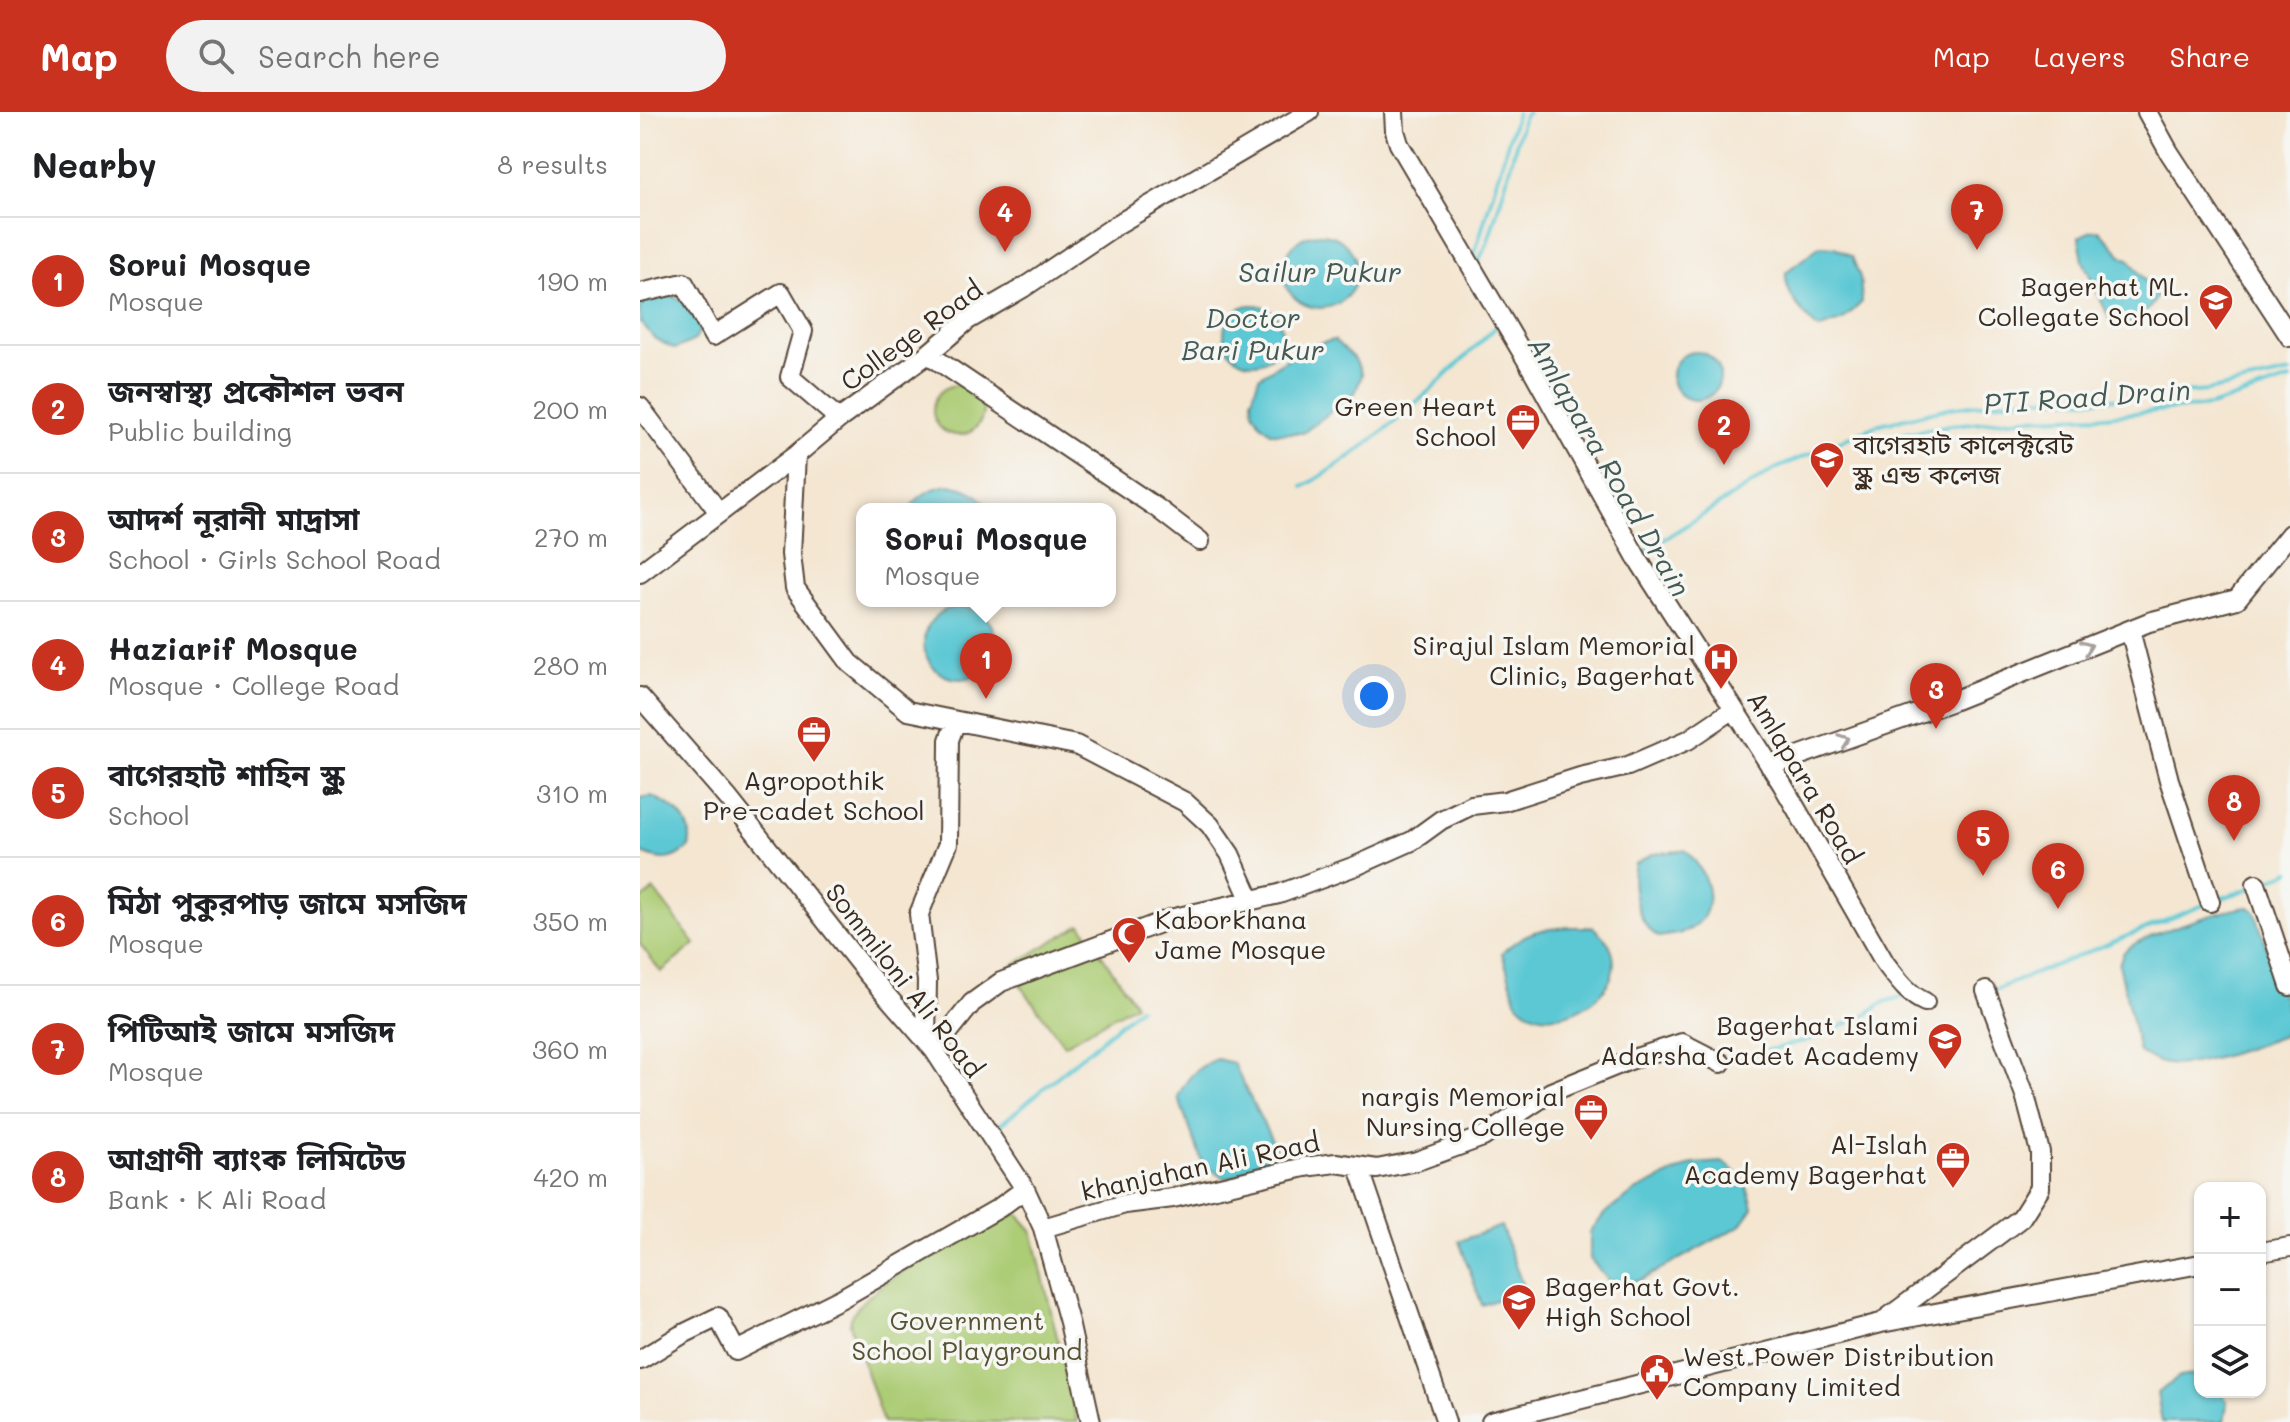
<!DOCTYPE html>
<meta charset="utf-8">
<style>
body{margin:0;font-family:Mali,"Noto Sans Bengali",sans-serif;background:#f2f2f2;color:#202124}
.controls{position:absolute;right:24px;bottom:24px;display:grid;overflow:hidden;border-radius:16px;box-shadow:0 2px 6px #0004}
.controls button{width:72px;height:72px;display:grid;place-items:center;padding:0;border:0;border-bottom:2px solid #e0e0e0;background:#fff;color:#202124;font:40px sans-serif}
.you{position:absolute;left:734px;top:584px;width:28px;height:28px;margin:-20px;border:6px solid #fff;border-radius:50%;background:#1a73e8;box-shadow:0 0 0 12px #1a73e833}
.badge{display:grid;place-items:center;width:52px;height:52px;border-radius:50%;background:#c8321e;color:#fff;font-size:26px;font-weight:700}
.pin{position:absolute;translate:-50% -66px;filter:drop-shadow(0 2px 4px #0008)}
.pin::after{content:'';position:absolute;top:42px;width:28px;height:24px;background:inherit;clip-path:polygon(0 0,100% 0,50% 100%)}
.popup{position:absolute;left:216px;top:391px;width:260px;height:104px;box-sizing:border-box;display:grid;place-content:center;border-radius:16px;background:#fff;filter:drop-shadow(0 2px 6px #0005);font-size:26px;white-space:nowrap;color:#757577}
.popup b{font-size:30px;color:#202124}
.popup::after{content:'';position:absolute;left:50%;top:100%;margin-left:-16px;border:16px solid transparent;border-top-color:#fff}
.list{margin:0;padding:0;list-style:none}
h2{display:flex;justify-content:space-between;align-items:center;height:104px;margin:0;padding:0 32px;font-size:34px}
h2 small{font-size:26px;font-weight:400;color:#757577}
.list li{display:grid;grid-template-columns:52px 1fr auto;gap:24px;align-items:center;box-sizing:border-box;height:128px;padding:0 32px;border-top:2px solid #e0e0e0}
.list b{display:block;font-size:30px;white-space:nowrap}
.list p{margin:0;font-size:26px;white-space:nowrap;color:#757577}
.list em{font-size:26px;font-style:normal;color:#757577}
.icon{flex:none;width:44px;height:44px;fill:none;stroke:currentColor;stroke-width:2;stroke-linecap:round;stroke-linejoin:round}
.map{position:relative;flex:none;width:1650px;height:1310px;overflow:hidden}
header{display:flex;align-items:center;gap:48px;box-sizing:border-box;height:112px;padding:0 40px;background:#c8321e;color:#fff}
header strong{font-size:38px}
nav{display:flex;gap:44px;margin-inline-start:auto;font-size:28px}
.search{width:560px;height:72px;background:#f2f2f2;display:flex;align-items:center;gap:20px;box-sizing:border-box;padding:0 28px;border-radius:44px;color:#757577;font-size:30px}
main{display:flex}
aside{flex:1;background:#fff}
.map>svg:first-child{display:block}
.green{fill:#accc74;stroke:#747b49;stroke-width:2}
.water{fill:#5cc8d4;stroke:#4c7979;stroke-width:2}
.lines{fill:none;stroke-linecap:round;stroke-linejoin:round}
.stream{stroke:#5cc8d4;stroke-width:4}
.secondary-casing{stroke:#574639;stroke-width:22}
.secondary{stroke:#fff;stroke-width:18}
.oneway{stroke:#a79f9a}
.labels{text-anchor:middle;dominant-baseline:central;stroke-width:7;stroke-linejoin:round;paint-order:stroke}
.poi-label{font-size:26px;fill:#3b2a1e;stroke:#f6f6f2;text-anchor:end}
.street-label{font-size:26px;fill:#3b2a1e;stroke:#f6f6f2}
.park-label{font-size:26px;fill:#575234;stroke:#f6f6f2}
.water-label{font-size:28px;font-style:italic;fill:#455955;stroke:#f6f6f2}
</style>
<header>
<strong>Map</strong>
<div class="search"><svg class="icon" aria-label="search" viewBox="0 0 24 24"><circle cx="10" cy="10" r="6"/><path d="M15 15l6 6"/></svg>Search here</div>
<nav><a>Map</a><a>Layers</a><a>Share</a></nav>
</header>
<main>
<aside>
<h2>Nearby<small>8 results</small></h2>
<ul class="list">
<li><span class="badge">1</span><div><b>Sorui Mosque</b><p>Mosque</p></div><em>190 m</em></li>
<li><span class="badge">2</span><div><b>জনস্বাস্থ্য প্রকৌশল ভবন</b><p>Public building</p></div><em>200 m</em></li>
<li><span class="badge">3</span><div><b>আদর্শ নূরানী মাদ্রাসা</b><p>School · Girls School Road</p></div><em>270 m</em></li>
<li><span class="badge">4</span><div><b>Haziarif Mosque</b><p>Mosque · College Road</p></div><em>280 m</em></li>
<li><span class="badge">5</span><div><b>বাগেরহাট শাহিন স্কুল</b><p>School</p></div><em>310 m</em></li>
<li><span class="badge">6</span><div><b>মিঠা পুকুরপাড় জামে মসজিদ</b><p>Mosque</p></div><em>350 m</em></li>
<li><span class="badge">7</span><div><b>পিটিআই জামে মসজিদ</b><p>Mosque</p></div><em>360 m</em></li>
<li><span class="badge">8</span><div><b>আগ্রাণী ব্যাংক লিমিটেড</b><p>Bank · K Ali Road</p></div><em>420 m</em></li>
</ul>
</aside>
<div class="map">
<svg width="1650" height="1310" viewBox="0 0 1650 1310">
<rect width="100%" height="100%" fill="#f6f6f2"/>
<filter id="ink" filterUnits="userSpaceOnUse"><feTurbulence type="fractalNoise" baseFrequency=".0125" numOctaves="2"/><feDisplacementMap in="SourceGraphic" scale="16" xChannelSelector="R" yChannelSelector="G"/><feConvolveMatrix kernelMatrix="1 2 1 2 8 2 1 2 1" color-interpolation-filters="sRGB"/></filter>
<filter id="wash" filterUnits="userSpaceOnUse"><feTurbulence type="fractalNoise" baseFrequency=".006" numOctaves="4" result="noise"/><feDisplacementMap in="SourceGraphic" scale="32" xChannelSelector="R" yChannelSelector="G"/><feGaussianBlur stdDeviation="1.8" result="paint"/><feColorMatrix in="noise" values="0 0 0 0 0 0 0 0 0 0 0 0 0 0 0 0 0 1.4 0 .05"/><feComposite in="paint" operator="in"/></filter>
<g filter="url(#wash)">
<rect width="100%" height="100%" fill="#f4e6d1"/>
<path class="green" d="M293 298a25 25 0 1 1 50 0a25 25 0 1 1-50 0Z
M14,778L55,832L21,860L0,832V789Z
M441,812L495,892L424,933L368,856Z
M377,1101L392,1118L437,1310H243L210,1212C211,1176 344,1115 377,1101Z"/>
<path class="water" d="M1459,118L1483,145L1489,147L1517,184C1511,199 1489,218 1472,212L1443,149L1439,125L1451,119Z
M643 159a37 37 0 1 1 74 0a37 37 0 1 1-74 0Z
M1180,134L1195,135L1212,145L1220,165L1222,190L1203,208L1178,217C1163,202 1144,182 1146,160Z
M29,182L50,193L60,218L55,228L35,237L15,227L0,210V194L7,188Z
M584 222a29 29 0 1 1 58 0a29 29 0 1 1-58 0Z
M694,228L715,247L722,263L715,281L663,321H632L620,311L613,299L612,287L619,265L668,234Z
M1032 264a24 24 0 1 1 48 0a24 24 0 1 1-48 0Z
M309,373C327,376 339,381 349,397H269C280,382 291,376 309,373Z
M284 531a36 36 0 1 1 72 0a36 36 0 1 1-72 0Z
M11,684C33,693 55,708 49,735C33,751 19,749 0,740V686Z
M1045,738C1069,760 1083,804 1044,820C1036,823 1027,823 1019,825C997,813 990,775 995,752L1013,742Z
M1609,795L1615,800L1650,908L1643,924C1614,934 1551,959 1522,951C1514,949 1506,943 1499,940L1479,852C1481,848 1482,843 1484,840C1497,824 1587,797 1609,795Z
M931,815H953C959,821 967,827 970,834C993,885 904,930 876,888L862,841C885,819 899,817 931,815Z
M577,947L593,951L635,1035V1043L614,1061L584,1066L563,1052L538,985C546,967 557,954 577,947Z
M1082,1050C1101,1061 1109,1074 1113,1096L1100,1114L1001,1168L981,1172L969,1169L950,1147V1120L965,1101L997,1078L1053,1052Z
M861,1114L884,1178L842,1193L819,1129Z
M1556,1262L1560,1263V1280H1582L1587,1291L1584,1310H1522L1517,1281L1540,1265Z"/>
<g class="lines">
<path class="stream" d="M833,147L877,0
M837,152L847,132L864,77L883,6L888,0
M1244,325L1311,313L1386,306L1464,304L1570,294L1650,268
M663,375C734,335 800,270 858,213
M1001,442L1135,357L1240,312L1309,296L1388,286L1461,288L1567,279L1650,261
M1621,772L1650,759
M1574,789L1611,776
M1352,879L1566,792
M1086,949L1172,927L1224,904L1244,890L1264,884
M354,1018L499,896"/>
</g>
</g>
<g filter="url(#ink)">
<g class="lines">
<defs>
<path id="secondary" d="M754,0L755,19L759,32L893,259L997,446L1142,672L1245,851C1257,866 1267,882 1285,890
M1507,0L1529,40L1650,225
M0,181L44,171L73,224L141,181L163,219L150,265L199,307
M288,242L517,396L560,429
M0,295L78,399
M156,343L151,442L155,476L210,551L268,599L436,633L545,690L570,713L590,742L611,789
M0,461L156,343L199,307L288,242L328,208L383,176L478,112L669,0
M1490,518L1529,668L1570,790
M0,585L89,687L226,860L294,938L385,1077L403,1116L429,1210L451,1310
M1130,654L1310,590L1509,510L1597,487L1650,422
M1616,772L1650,874
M286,929L287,869L279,802L308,732L309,628L316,609
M294,938L332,891L361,870L530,807L639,782L718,753L772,729L801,708L832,693L865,689L940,665L988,654L1048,628L1094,597
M719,1055L806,1310
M403,1116L485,1092L533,1086L665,1055L696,1051L737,1057L777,1049L843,1025L911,980L990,948L1042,931L1081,951
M1620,1140L1650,1135
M1246,1207L1381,1106L1400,1076V1040L1385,983L1346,879
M0,1248L41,1223L78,1205L96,1239L202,1186L359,1096L385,1077
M851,1310L1241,1211L1560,1152"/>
</defs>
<use href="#secondary" class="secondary-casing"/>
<use href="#secondary" class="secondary"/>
</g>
<defs><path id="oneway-chevron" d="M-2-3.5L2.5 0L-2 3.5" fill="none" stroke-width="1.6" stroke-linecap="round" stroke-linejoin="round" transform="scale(2)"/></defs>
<g class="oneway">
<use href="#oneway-chevron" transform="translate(1447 535) rotate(-22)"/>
<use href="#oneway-chevron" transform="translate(1204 628) rotate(-20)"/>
</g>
</g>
<defs>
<symbol id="school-pin" viewBox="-11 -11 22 30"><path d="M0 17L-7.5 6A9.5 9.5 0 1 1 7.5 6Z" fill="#c8321e" stroke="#f6f6f2"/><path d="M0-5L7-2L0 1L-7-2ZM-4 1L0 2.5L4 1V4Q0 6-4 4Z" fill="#fff"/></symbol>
<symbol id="office-pin" viewBox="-11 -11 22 30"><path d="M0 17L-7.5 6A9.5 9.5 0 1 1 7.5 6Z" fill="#c8321e" stroke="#f6f6f2"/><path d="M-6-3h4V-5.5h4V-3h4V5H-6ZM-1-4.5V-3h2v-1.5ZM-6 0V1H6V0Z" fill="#fff"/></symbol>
<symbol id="hospital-pin" viewBox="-11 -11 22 30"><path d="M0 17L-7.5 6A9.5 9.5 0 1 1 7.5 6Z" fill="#c8321e" stroke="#f6f6f2"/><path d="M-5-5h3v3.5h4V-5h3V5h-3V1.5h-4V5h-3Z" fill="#fff"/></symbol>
<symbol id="mosque-pin" viewBox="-11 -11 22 30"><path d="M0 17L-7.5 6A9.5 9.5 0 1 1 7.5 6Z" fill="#c8321e" stroke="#f6f6f2"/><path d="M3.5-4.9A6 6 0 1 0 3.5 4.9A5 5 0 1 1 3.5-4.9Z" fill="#fff"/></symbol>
<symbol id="civic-pin" viewBox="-11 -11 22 30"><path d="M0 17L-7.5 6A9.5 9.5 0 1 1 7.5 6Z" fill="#c8321e" stroke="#f6f6f2"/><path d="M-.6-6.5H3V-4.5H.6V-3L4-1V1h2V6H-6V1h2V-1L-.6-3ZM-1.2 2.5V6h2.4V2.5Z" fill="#fff"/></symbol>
</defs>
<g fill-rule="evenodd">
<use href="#school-pin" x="1556" y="169" width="40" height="54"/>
<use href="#office-pin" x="863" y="289" width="40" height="54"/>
<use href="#school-pin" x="1167" y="327" width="40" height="54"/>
<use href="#hospital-pin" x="1061" y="528" width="40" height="54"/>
<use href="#office-pin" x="154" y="601" width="40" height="54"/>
<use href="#mosque-pin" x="469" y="802" width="40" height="54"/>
<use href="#school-pin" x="1285" y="908" width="40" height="54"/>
<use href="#office-pin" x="931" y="979" width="40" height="54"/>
<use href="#office-pin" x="1293" y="1027" width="40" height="54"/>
<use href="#school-pin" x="859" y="1169" width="40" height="54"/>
<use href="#civic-pin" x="997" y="1239" width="40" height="54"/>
</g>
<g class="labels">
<g class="poi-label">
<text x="1550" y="174">Bagerhat ML.<tspan x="1550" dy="30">Collegate School</tspan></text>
<text x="857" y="294">Green Heart<tspan x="857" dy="30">School</tspan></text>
<text x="1213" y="332" text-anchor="start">বাগেরহাট কালেক্টরেট<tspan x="1213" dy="30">স্কুল এন্ড কলেজ</tspan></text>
<text x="1055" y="533">Sirajul Islam Memorial<tspan x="1055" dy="30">Clinic, Bagerhat</tspan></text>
<text x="174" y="668" text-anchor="middle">Agropothik<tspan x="174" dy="30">Pre-cadet School</tspan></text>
<text x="515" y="807" text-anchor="start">Kaborkhana<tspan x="515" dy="30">Jame Mosque</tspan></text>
<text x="1279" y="913">Bagerhat Islami<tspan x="1279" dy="30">Adarsha Cadet Academy</tspan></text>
<text x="925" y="984">nargis Memorial<tspan x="925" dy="30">Nursing College</tspan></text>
<text x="1287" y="1032">Al-Islah<tspan x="1287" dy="30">Academy Bagerhat</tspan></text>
<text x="905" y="1174" text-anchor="start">Bagerhat Govt.<tspan x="905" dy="30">High School</tspan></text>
<text x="1043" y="1244" text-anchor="start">West Power Distribution<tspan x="1043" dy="30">Company Limited</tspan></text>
</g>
<g class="street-label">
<text transform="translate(271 223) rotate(-36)">College Road</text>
<text transform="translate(1165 665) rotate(59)">Amlapara Road</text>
<text transform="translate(265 868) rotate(52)">Sommiloni Ali Road</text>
<text transform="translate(560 1054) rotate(-12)">khanjahan Ali Road</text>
</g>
<g class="park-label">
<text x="327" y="1208">Government<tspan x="327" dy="30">School Playground</tspan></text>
</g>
<g class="water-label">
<text x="680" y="159">Sailur Pukur</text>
<text x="613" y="205">Doctor<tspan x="613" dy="32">Bari Pukur</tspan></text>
<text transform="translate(1447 284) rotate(-4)">PTI Road Drain</text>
<text transform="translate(970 354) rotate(60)">Amlapara Road Drain</text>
</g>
</g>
</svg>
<div class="controls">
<button>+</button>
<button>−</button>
<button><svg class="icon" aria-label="layers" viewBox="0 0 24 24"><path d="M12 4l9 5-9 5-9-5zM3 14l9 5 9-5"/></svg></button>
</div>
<div class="you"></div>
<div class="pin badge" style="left:346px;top:587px">1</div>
<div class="popup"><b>Sorui Mosque</b>Mosque</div>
<div class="pin badge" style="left:1084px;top:353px">2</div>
<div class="pin badge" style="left:1296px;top:617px">3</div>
<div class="pin badge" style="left:365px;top:140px">4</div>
<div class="pin badge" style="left:1343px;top:764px">5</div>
<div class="pin badge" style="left:1418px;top:797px">6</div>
<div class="pin badge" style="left:1337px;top:138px">7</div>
<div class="pin badge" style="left:1594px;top:729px">8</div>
</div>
</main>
